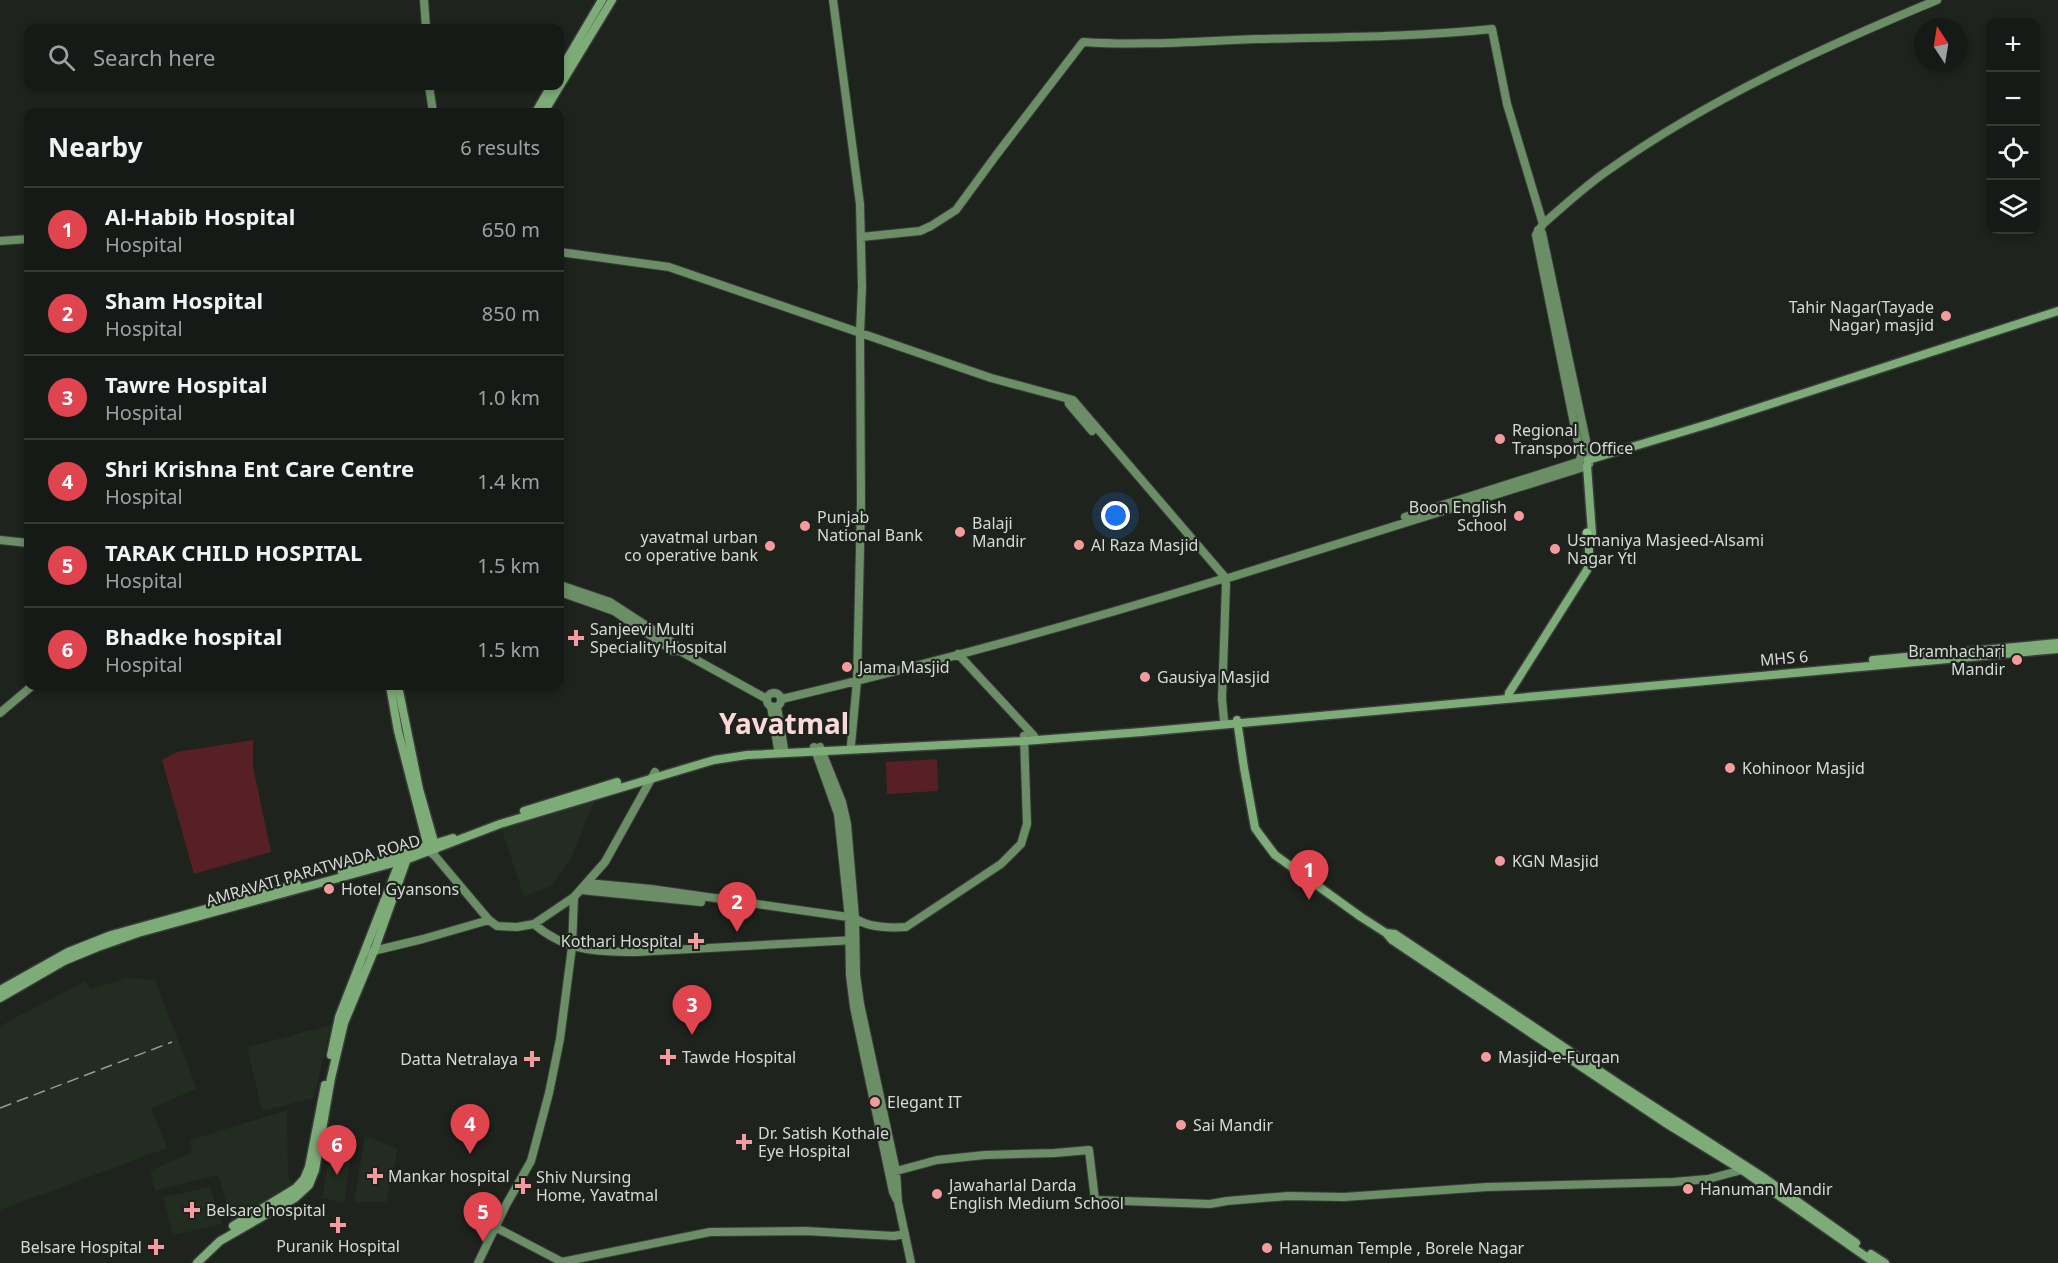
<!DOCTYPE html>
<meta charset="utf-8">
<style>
body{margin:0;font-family:"Noto Sans",sans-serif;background:#232723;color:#f1f3f6}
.controls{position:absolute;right:18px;top:18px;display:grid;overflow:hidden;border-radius:12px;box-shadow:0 3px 9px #0003}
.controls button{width:54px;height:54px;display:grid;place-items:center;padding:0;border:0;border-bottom:2px solid #353835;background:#161a16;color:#f1f3f6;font:30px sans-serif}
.compass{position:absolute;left:1914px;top:18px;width:54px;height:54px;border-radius:50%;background:#161a16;box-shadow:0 3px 9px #0003;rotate:348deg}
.you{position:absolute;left:1116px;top:516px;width:21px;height:21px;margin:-15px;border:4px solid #fff;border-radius:50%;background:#1a73e8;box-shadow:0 0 0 9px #1a73e833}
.badge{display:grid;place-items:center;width:39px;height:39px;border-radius:50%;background:#ea580c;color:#fff;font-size:20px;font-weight:700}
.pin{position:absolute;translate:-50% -50px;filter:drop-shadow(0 2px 3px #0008)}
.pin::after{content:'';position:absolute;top:32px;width:21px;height:18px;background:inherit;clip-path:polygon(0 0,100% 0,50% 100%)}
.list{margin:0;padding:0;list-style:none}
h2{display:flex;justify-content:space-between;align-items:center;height:78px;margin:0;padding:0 24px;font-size:26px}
h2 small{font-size:20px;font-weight:400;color:#9ea1a1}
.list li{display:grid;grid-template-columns:39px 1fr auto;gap:18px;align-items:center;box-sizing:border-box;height:84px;padding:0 24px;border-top:2px solid #353835}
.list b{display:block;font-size:22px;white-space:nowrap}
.list p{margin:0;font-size:20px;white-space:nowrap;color:#9ea1a1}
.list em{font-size:20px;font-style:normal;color:#9ea1a1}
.icon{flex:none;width:33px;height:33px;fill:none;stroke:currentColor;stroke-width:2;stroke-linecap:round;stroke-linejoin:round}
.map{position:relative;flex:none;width:2058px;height:1263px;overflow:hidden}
.search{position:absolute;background:#161a16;box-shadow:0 3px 9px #0003;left:24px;top:24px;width:540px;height:66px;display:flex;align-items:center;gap:15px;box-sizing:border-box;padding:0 21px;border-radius:12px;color:#9ea1a1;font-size:22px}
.panel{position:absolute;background:#161a16;box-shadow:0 3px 9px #0003;left:24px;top:108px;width:540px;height:582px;border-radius:12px}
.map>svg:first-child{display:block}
.built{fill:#232c21}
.green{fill:#562024}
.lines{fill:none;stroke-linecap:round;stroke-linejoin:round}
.secondary-casing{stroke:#383d38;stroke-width:10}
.primary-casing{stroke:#383d38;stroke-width:11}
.highway-casing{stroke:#383d38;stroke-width:12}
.secondary{stroke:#6b8e66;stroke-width:8}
.primary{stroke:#7eac79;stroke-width:8}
.highway{stroke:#90c889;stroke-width:9}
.rail{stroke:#989c98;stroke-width:1.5;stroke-dasharray:12 6;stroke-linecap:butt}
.poi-dot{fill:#f59b9d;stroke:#1e231e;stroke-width:2}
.labels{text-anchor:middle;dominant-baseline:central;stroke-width:4.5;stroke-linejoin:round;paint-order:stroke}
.poi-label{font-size:16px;fill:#d6dad6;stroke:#1e231e;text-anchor:start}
.street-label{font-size:16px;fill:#d6dad6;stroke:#1e231e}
.town-label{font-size:28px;font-weight:bold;fill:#fcd8d8;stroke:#1e231e}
</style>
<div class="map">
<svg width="2058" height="1263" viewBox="0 0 2058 1263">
<rect width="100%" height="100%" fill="#1e231e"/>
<path class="built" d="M596,798L570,860L551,886L524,896L501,827Z
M83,978L91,989L126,978L155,980L197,1089L151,1108L167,1148L0,1210V1026L84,982Z
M331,1025L314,1098L262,1111L247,1047Z
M287,1110L288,1175L292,1184L232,1221L218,1175L155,1191L150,1171L192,1152L190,1140Z
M365,1136L398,1149L386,1202H354Z
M330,1149L351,1153L344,1203L322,1198Z
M210,1187L222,1224L173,1235L163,1197Z"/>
<path class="green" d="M253,740V767L271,852L194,874L162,760L177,752Z
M937,759L938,791L887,794L886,762Z"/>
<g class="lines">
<defs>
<path id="secondary" d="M424,0L426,28
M833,0L860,204L862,287L860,333L861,504L857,681L851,745
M429,86L433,112
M1538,230L1542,233L1588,450L1587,459
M861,237L920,231L931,226L956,210L997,154L1083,42C1141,46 1199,41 1258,39C1336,37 1414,37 1492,29L1507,104L1543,224
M0,241L28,239
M560,252L669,267L991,378L1073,400L1224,576
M1068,399L1069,404L1092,431
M1581,458L1536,235L1543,224C1565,205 1586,185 1610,169C1710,98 1824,47 1937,0
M1405,517L1578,462
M0,540L28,543
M1225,579L1584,467L1589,464L1586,458H1581L1579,461V465L1582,467
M560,585L610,602L676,645L680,651
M560,592L614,611L673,651H680L767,699
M958,654L1034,736L1035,740
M767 700a7 7 0 1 1 14 0a7 7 0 1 1-14 0Z
M782,699C930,664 1076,624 1222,579
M771,706L778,749
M777,707L784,749
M0,713L32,686
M1224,720L1222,699L1226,584L1224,580
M814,747L838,814L849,918L850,975L854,1007L893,1192L897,1200
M820,747L842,802L847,824L855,918L856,975L860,1004L896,1171L898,1202L911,1263
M430,852L435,856L489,920L497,926L517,927L534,924L574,897L605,862L655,772
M587,883L651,889L855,918C868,928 890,928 906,927L1001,864L1021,844L1027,824L1024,736
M581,890L701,902
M534,924C565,951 597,952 636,952L854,940
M369,952L423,939L489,920
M889,1173L937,1160L985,1155L1055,1153L1089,1150L1095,1200L1210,1204L1227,1201L1288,1196L1344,1197L1487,1187L1673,1182L1708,1179L1742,1170L1745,1167
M495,1227L562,1262L710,1232L806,1231L894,1236L905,1234
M478,1263L506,1205L531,1161L549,1093L560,1039L572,947L574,897"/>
<path id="primary" d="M560,71L602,0
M536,112L551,86
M544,112L612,0
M1588,460L1712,423L2058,311
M1587,466L1592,533
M1873,660L2058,643
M390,686L398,731L429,851
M398,686L419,789L436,849
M1508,698L1509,693L1587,570L1589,564V543
M1237,720L1244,768L1255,828L1260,835L1275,855L1361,917L1386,933L1392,940L1664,1122L1742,1170L1875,1263
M524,811L617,782
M342,872L453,838
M1386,933L1395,934L1619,1084L1763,1177L1856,1243
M0,990L68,952L111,935L297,884
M0,998L64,961L98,947L138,933L408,859L500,824L714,760L747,755L1024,741L1142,732L2058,649
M331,1055L339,1017L401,858
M233,1226L296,1188L304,1179L309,1167L325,1085
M1871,1254L1885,1263
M197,1263L220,1241L295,1198L309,1185L315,1170L331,1078L344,1023L374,951L408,856"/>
<path id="highway" d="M1587,533L1589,543"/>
</defs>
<use href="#secondary" class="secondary-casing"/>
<use href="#primary" class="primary-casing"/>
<use href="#highway" class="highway-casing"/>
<use href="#secondary" class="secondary"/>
<use href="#primary" class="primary"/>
<use href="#highway" class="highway"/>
<path class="rail" d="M0,1108L172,1042"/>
</g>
<g class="poi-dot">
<circle cx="1946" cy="316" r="6"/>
<circle cx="1500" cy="439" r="6"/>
<circle cx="1519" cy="516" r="6"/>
<circle cx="805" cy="526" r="6"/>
<circle cx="960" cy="532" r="6"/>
<circle cx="1079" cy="545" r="6"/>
<circle cx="770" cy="546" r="6"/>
<circle cx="1555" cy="549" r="6"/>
<path d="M573 629h6v6h6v6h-6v6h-6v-6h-6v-6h6z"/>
<circle cx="2017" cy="660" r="6"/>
<circle cx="847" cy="667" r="6"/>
<circle cx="1145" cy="677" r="6"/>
<circle cx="1730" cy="768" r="6"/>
<circle cx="1500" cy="861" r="6"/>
<circle cx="329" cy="889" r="6"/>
<path d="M693 932h6v6h6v6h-6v6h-6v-6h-6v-6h6z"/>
<path d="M665 1048h6v6h6v6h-6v6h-6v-6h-6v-6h6z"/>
<circle cx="1486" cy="1057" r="6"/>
<path d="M529 1050h6v6h6v6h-6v6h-6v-6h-6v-6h6z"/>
<circle cx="875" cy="1102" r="6"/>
<circle cx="1181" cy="1125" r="6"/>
<path d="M741 1133h6v6h6v6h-6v6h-6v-6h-6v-6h6z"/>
<path d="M372 1167h6v6h6v6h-6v6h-6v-6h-6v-6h6z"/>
<path d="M520 1177h6v6h6v6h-6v6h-6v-6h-6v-6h6z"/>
<circle cx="1688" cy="1189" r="6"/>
<circle cx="937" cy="1194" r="6"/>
<path d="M189 1201h6v6h6v6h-6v6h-6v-6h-6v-6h6z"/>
<path d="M335 1216h6v6h6v6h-6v6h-6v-6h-6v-6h6z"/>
<path d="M153 1238h6v6h6v6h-6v6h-6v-6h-6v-6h6z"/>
<circle cx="1267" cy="1248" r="6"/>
</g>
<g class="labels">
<g class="poi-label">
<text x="1934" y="307" text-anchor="end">Tahir Nagar(Tayade<tspan x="1934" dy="18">Nagar) masjid</tspan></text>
<text x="1512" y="430">Regional<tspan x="1512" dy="18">Transport Office</tspan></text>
<text x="1507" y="507" text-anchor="end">Boon English<tspan x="1507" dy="18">School</tspan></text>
<text x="817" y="517">Punjab<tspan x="817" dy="18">National Bank</tspan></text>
<text x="972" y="523">Balaji<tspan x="972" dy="18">Mandir</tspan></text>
<text x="758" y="537" text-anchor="end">yavatmal urban<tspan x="758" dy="18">co operative bank</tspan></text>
<text x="1567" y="540">Usmaniya Masjeed-Alsami<tspan x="1567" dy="18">Nagar Ytl</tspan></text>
<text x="1091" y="545">Al Raza Masjid</text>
<text x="590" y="629">Sanjeevi Multi<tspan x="590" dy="18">Speciality Hospital</tspan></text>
<text x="2005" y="651" text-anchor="end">Bramhachari<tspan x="2005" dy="18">Mandir</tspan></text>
<text x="859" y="667">Jama Masjid</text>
<text x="1157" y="677">Gausiya Masjid</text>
<text x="1742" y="768">Kohinoor Masjid</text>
<text x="1512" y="861">KGN Masjid</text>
<text x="341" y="889">Hotel Gyansons</text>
<text x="682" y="941" text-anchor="end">Kothari Hospital</text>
<text x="682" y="1057">Tawde Hospital</text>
<text x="1498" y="1057">Masjid-e-Furqan</text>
<text x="518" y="1059" text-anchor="end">Datta Netralaya</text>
<text x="887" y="1102">Elegant IT</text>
<text x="1193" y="1125">Sai Mandir</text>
<text x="758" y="1133">Dr. Satish Kothale<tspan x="758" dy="18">Eye Hospital</tspan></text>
<text x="388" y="1176">Mankar hospital</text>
<text x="536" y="1177">Shiv Nursing<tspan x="536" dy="18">Home, Yavatmal</tspan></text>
<text x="949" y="1185">Jawaharlal Darda<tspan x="949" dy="18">English Medium School</tspan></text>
<text x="1700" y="1189">Hanuman Mandir</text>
<text x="206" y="1210">Belsare hospital</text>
<text x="338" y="1246" text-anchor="middle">Puranik Hospital</text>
<text x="142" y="1247" text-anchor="end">Belsare Hospital</text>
<text x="1279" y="1248">Hanuman Temple , Borele Nagar</text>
</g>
<g class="street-label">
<text transform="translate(1784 658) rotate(-5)">MHS 6</text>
<text transform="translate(313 870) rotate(-16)">AMRAVATI PARATWADA ROAD</text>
</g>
<g class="town-label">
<text x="784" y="723">Yavatmal</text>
</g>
</g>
</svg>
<div class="controls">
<button>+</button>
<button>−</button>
<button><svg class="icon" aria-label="locate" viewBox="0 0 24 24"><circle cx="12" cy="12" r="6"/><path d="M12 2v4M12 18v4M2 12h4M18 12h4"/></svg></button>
<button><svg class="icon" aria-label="layers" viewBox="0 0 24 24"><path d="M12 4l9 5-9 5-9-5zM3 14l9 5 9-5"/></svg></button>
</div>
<svg class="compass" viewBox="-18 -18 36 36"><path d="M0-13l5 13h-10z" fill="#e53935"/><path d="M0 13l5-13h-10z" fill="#9ea1a1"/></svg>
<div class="you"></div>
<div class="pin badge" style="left:1309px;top:900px;background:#e0444e">1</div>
<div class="pin badge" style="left:737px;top:932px;background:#e0444e">2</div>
<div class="pin badge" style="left:692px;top:1035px;background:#e0444e">3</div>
<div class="pin badge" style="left:470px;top:1154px;background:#e0444e">4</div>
<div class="pin badge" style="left:483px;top:1242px;background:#e0444e">5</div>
<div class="pin badge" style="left:337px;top:1175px;background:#e0444e">6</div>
<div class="search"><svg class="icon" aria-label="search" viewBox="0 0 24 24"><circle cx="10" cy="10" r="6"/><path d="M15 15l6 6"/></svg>Search here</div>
<section class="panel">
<h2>Nearby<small>6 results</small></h2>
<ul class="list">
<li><span class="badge" style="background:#e0444e">1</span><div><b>Al-Habib Hospital</b><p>Hospital</p></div><em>650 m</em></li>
<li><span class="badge" style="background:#e0444e">2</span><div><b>Sham Hospital</b><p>Hospital</p></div><em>850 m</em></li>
<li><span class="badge" style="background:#e0444e">3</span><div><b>Tawre Hospital</b><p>Hospital</p></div><em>1.0 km</em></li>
<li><span class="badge" style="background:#e0444e">4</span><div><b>Shri Krishna Ent Care Centre</b><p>Hospital</p></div><em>1.4 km</em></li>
<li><span class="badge" style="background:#e0444e">5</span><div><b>TARAK CHILD HOSPITAL</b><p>Hospital</p></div><em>1.5 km</em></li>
<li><span class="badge" style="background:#e0444e">6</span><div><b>Bhadke hospital</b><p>Hospital</p></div><em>1.5 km</em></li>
</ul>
</section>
</div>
